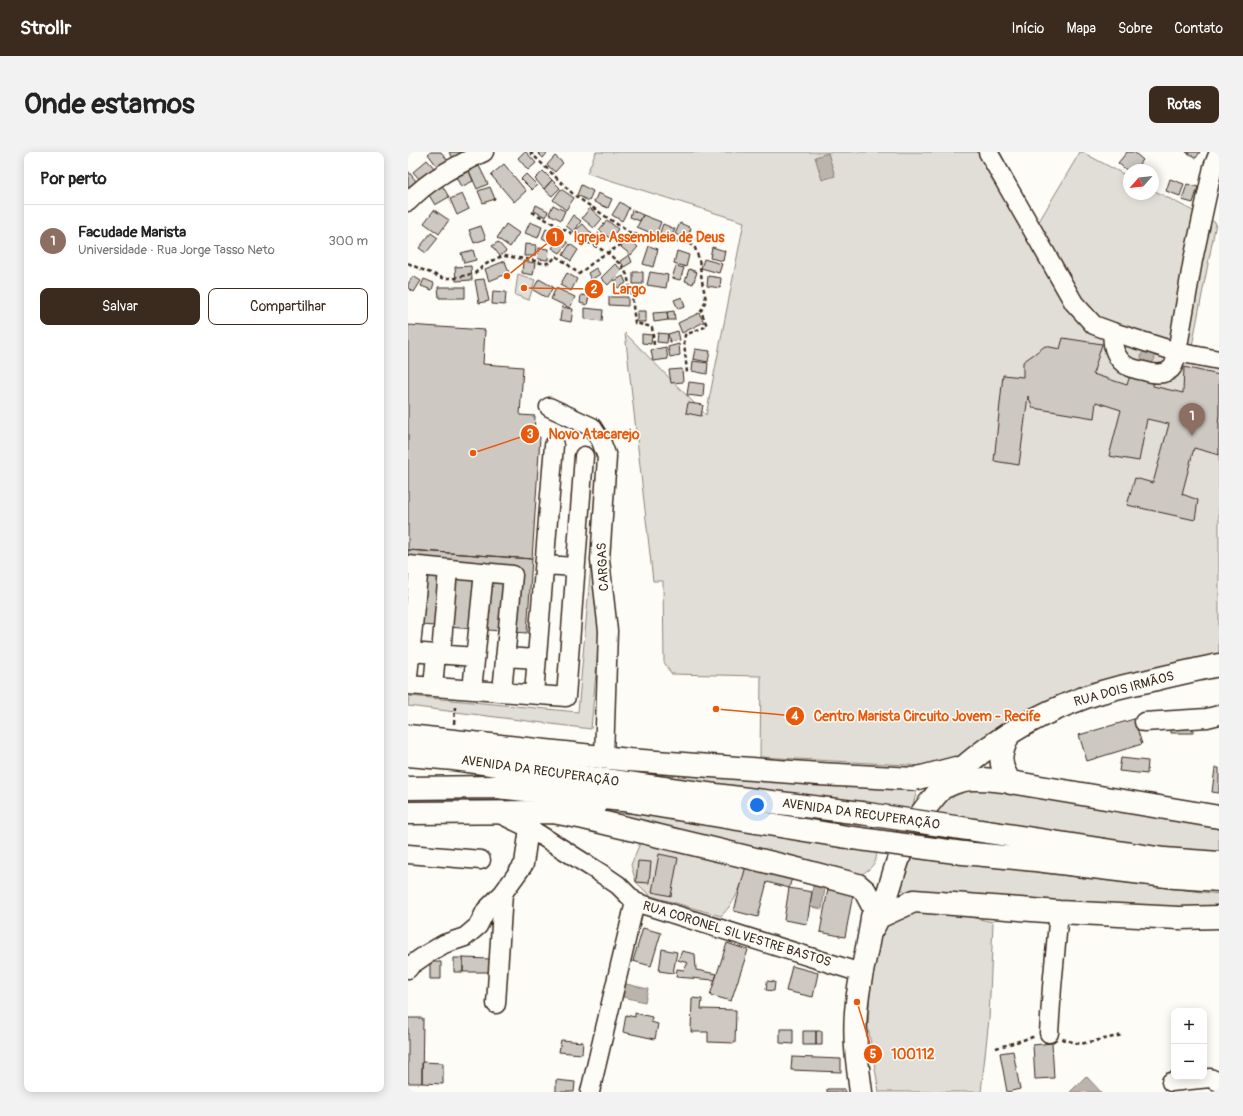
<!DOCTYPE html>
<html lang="pt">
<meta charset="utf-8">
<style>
body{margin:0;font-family:Pangolin,sans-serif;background:#f2f2f2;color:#222}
.controls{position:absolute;right:12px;bottom:12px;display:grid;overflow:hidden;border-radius:8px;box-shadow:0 2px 10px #0003}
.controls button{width:36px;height:36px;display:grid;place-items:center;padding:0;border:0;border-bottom:1px solid #e0e0e0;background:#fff;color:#222;font:20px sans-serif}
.compass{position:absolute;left:715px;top:12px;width:36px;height:36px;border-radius:50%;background:#fff;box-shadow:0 2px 10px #0003;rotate:243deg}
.you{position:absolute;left:349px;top:653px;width:14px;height:14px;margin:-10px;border:3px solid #fff;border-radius:50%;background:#1a73e8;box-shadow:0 0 0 6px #1a73e833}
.badge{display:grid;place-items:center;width:26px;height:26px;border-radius:50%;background:#3b2a1e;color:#fff;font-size:13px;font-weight:700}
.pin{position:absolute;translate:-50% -33px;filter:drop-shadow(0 1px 2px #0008)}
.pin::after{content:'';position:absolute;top:21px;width:14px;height:12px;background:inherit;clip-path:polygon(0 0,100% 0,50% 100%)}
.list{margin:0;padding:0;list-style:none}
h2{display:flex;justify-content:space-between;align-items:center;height:52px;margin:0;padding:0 16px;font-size:17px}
h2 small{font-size:13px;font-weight:400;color:#767676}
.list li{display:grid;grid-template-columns:26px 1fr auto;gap:12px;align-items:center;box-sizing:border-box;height:72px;padding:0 16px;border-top:1px solid #e0e0e0}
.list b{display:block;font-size:15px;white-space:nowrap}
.list p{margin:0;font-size:13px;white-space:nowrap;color:#767676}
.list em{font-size:13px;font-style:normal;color:#767676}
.actions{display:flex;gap:8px;padding:12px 16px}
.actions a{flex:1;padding:9px 0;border:1px solid #3b2a1e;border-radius:8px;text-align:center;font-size:14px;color:#3b2a1e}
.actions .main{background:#3b2a1e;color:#fff}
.map{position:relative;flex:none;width:811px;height:940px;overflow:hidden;border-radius:8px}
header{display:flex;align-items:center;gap:24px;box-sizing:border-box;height:56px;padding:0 20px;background:#3b2a1e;color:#fff}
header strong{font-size:19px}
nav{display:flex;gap:22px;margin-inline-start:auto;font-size:14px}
.intro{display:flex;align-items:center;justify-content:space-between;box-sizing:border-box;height:96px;padding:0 24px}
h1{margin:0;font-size:28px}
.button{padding:10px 18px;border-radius:8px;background:#3b2a1e;color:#fff;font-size:14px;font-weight:700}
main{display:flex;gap:24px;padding:0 24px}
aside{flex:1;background:#fff;border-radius:8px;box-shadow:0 2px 10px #0003}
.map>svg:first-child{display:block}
.green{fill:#e1ded7;stroke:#8e847a}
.water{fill:#bbb4ad;stroke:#887d74}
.building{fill:#cdc8c2;stroke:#3b2a1e}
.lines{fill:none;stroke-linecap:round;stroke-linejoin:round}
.minor-casing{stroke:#3b2a1e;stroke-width:21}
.major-casing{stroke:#3b2a1e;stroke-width:25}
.highway-casing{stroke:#3b2a1e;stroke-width:25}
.path{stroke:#3b2a1e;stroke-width:2.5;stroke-dasharray:4 3;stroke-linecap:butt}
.minor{stroke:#fdfcf7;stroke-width:18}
.major{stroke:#fdfcf7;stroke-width:22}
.highway{stroke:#fdfcf7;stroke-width:22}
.highway-bridge-casing{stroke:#3b2a1e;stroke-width:25;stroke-linecap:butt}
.highway-bridge{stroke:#fdfcf7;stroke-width:22}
.labels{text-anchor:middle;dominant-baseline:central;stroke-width:3;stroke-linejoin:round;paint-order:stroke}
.street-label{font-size:13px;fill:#3b2a1e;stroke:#fdfcf7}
.leader{fill:none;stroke:#e8590c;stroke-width:1.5}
.callout-dot{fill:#e8590c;stroke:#fdfcf7;stroke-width:1.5}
.mark-label{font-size:12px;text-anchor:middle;font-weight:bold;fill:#fff}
.callout-label{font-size:14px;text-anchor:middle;font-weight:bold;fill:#e8590c;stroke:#fdfcf7;stroke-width:3;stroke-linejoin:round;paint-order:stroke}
</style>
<header>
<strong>Strollr</strong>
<nav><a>Início</a><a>Mapa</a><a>Sobre</a><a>Contato</a></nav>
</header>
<div class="intro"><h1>Onde estamos</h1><a class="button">Rotas</a></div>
<main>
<aside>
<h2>Por perto<small></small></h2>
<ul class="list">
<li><span class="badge" style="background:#8d6e63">1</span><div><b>Facudade Marista</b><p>Universidade · Rua Jorge Tasso Neto</p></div><em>300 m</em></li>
</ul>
<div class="actions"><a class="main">Salvar</a><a>Compartilhar</a></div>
</aside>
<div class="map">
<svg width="811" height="940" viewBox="0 0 811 940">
<rect width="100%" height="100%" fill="#fdfcf7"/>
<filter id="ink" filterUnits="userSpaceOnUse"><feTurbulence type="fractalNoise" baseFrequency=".025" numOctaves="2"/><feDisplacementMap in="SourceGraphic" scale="8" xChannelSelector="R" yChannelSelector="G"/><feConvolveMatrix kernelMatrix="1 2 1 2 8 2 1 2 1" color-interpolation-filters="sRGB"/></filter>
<g filter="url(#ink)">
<path class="green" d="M188,0H592L630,71L672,0H674L721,25V42H745V38L808,71L784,194L811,200V505L796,509L720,522L670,536L633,553L536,615L352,605L353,524L263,522L256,510L255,429H245L217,181L298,263L336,70L179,21Z
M110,122L127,128L121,148L107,143Z
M183,412L192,475L183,577L0,554L1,544L170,560Z
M91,606L510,635L503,660Z
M585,634L811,669V702L759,700L518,662L539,635Z
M191,660L248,663L468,698C471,711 461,718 451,724Z
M234,686L338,714C333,735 329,748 313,764L243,744L236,738L228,730L223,713Z
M496,704L811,742V754L768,758L504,744L490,735Z
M510,754L585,770L581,867L573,940H471L460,875L463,820L468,796L475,778L484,768Z"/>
<path class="water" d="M420,1L427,24L414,28L407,5Z
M733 205a7 7 0 1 1 14 0a7 7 0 1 1-14 0Z
M405,734L417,736L414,757L402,755Z
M218,832L240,837L237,850L215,845Z
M678,924L693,940H662Z"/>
<path class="building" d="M23,0H33L41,10L31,17L20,2Z
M41,0H62L48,10Z
M116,0H118L128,11L120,18L110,6Z
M129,0H140L135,6Z
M719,0H726L735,8L726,18H721V20L710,11Z
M778,0H792L788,6Z
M147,4L155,11L147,20L139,13Z
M19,8L28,18L14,30L5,20Z
M96,12L118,39L106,50L83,23Z
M71,14L80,32L69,37L61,19Z
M0,19L8,29L0,36Z
M61,19L65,29L53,35L48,25Z
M135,19L144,28L136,37L127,27Z
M118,22L129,33L124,38L113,27Z
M762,27L776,32L772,44L758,39Z
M144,28L152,36L144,44L136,37Z
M32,30L41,45L27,53L18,38Z
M779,32L790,35L785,51L774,48Z
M173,33L185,39L181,49L169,43Z
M82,35L87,47L75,51L70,39Z
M153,37L166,46L158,58L145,48Z
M190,41L204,47L200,56L186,50Z
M54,42L61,57L49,63L42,47Z
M212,50L221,56L214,69L204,63Z
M128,53L140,59L138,65L126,59Z
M145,53L157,59L153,68L141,62Z
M182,56L194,67L186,76L174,66Z
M26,58L41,68L31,82L16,71Z
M224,58L235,63L232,69L222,65Z
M165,63L173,69L166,80L158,74Z
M235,63L253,70L248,83L229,75Z
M199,68L210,77L203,87L191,78Z
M122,70L134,75L130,86L117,81Z
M272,71L283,76L279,87L267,82Z
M98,72L111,81L102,95L89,86Z
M175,72L184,82L178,89L168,78Z
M255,72L267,77L262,88L251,83Z
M73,74L78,87L66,91L61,78Z
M138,77L150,83L146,92L134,86Z
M23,81L30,86L18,101L11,96Z
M152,85L160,91L152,101L144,96Z
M220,86L230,95L223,103L213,95Z
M90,90L98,99L92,104L84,94Z
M117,92L128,93L127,104H116Z
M162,92L170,98L163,109L155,103Z
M241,94L250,97L245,115L235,112Z
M304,95L317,99L315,109L302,106Z
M131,96L141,97L140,108L130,107Z
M65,98L68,108L56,111L53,101Z
M269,99L281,103L278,115L266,111Z
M221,103L224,110L216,115L212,109Z
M296,107L314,112L311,121L293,116Z
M97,109L101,121L81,129L77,117Z
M115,109L127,111L125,123L114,121Z
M207,112L214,118L200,133L193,126Z
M63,114L64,128L48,129L47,115Z
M268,114L276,116L272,128L264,126Z
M188,116L192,122L183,128L180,121Z
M281,117L289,120L285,132L277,129Z
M225,120H235V132H225Z
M242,120L260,123L258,136L239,133Z
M159,121L169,127L163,139L152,133Z
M5,124L13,129L6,140L0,136V132Z
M215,124L218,131L210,136L206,129Z
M300,124L313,126L312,136L299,134Z
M16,127L26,131L24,138L13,134Z
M76,127L81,149L71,151L67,128Z
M131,127L145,135L139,146L125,138Z
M30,135H57V146H31Z
M148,136L167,145L162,156L143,147Z
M85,139L98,140L97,153L84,152Z
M173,143L181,144L179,153L172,151Z
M201,145H220V154L201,153Z
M274,145L277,155L270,157L266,148Z
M154,155L165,157L163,170L152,168Z
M177,156L195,158L194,169L177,167Z
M229,159H238V170H229Z
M266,159L267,168H260L259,160Z
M259,160L260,168L246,170L245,161Z
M291,161L296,170L274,181L270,171Z
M0,173L77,178L75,212L115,215L112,263L127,264L126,284L132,285L124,407L0,398Z
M270,179L272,188L262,190L260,182Z
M250,181L260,182L259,191L249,190Z
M234,182L244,183L243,192L234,191Z
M655,186L694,192L685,222L719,233L723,220L746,225L745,234L775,241L776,215L811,223V263L810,270L811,271V303L786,296L774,342L790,348L787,368L719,353L727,326L745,331L761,272L739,267L731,309L701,304L713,258L688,250L686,266L625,256L620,244L611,313L586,309L595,223L615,225V210L637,194L652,197Z
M271,192L272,203L262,205L260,195Z
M258,195L260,207L245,209L243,198Z
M287,197L302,199L300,210L285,207Z
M285,209L300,211L299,222L284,219Z
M274,217L275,230L263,231L261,218Z
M281,230L296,232L295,245L279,243Z
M280,251L295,253L293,264L278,261Z
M0,398L124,407L119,481L0,472Z
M726,567L734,592L679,609L671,583Z
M785,573V581H763V574Z
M713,606L740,609L739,622L711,619Z
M807,616H811V641L804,640Z
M251,702L270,706L263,744L244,740Z
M230,709L243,710L241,731L228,730Z
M338,714L384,726L381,736L359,730L350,765L326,759Z
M381,736L404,740L399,772L376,768Z
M420,737L445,742L437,785L412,780Z
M235,776L253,781L243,814L225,809Z
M319,791L340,798L323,849L302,843Z
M254,797L269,800L265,821L251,819Z
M274,799L287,802L288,818L309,822L307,828L268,825L269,817L276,818L280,811L270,808Z
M46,806H55V820H46Z
M55,806L83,807V820H55Z
M22,810H33V827H22Z
M384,814L410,821L405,845L378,839Z
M359,829L367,830L366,839L358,838Z
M284,846L294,847L293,857L328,858L327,891L300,890V880H283Z
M227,861L244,865L243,870L250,872L247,887L215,880L218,863L227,865Z
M0,866H15L14,931H0Z
M372,877H385V892L372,891Z
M395,879H408V893H395Z
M408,879H414V893H408Z
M153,888L175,890L174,902L151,900Z
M644,891L646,926L627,927L625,893Z
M605,899L612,937L599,940L592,901Z
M384,905L433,907V920L383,918Z
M14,910L35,911V932L14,931Z
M148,928L167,930L166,940H148Z
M419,937H437V940H419Z"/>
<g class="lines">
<defs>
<path id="minor" d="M580,0L666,151L686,173L705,180L769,200L785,108L805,15L811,0
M0,50C21,27 48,14 76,0
M705,180C703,193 708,209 721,215C726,217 731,218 736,219C745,222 755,224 763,217C767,213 768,205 769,200L811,208
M141,255L184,275L193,289L199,305L192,408L200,479L196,606
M0,413L105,423L94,540
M137,413L167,415
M2,500L67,505
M33,502L40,417
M97,505L129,507
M0,524L11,414
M0,533L158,545L176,304
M25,535L28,502
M64,538L76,420
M126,542L146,293
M736,570L799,566L811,563
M88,660L121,676L191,720L210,733L227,750L453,821
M0,702L73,708
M0,817L3,813L19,802L36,792L57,785L70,774L78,758L95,741L116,712L121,676
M88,852L95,741
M641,881L644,835L651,760
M763,930L802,926L811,930
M182,940L227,750"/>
<path id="major" d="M601,582C592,602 589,611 603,631
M0,584L221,608L411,622L506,627L548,616
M539,634C559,624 574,627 596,629L811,665
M0,661L145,660L176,666L385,716L450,733L457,739L465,754
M471,765L506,749L651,760L771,766L811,765
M463,779C483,748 485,708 504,676C542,613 610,569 678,545C698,538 719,533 740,529C764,523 787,518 811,513
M453,940C449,910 445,881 449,850C452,822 461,794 464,765"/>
<path id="highway" d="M0,603L46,607L299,642L453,661
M0,636L88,635L215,648L445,686
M145,660L188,653
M560,677L756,707L811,711
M555,701L628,708L767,725L811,728"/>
</defs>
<use href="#minor" class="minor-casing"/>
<use href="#major" class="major-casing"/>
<use href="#highway" class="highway-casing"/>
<path class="path" d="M122,0L166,43L222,81L245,87L281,91L287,96L291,107L294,129L298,148L293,159L299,174L277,183L276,189L279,221
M124,60L200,101L214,114L219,123L224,145L227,171L244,175L246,193
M0,111L10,116L35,126H47L67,121L75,114L89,106L96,104L124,108L133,111H142L148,104L158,111L171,122L189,107L211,94L222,81
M46,572L47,555
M654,887L672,892L715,883
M588,896L628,884"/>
<use href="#minor" class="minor"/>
<use href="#major" class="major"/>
<use href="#highway" class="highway"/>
<defs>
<path id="highway-bridge" d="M453,661L560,677
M445,686L555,701"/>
</defs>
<use href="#highway-bridge" class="highway-bridge-casing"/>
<use href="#highway-bridge" class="highway-bridge"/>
</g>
</g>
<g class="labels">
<g class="street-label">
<text transform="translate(195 415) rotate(-93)">CARGAS</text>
<text transform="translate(716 537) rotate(-15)">RUA DOIS IRMÃOS</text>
<text transform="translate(132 619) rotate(8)">AVENIDA DA RECUPERAÇÃO</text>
<text transform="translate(453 662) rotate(8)">AVENIDA DA RECUPERAÇÃO</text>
<text transform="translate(329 782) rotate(17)">RUA CORONEL SILVESTRE BASTOS</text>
</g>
</g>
<path class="leader" d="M99 124L147 85M116 136L186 137M65 301L122 282M308 557L387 564M449 850L465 902"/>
<g class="callout-dot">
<circle cx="99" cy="124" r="4"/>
<circle cx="116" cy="136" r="4"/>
<circle cx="65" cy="301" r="4"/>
<circle cx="308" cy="557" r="4"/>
<circle cx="449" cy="850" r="4"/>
<circle cx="147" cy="85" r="10"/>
<circle cx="186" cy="137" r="10"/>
<circle cx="122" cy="282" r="10"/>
<circle cx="387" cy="564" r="10"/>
<circle cx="465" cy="902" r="10"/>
</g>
<g class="mark-label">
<text x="147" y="89">1</text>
<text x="186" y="141">2</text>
<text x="122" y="286">3</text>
<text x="387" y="568">4</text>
<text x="465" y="906">5</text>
</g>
<g class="callout-label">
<text x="241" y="90">Igreja Assembleia de Deus</text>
<text x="221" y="142">Largo</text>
<text x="186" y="287">Novo Atacarejo</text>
<text x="519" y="569">Centro Marista Circuito Jovem - Recife</text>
<text x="505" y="907">100112</text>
</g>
</svg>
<div class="controls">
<button>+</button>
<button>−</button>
</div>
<svg class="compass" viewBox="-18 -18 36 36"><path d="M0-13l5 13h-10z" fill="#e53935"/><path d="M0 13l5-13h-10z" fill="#767676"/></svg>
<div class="you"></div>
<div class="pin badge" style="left:784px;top:284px;background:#8d6e63">1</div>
</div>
</main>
